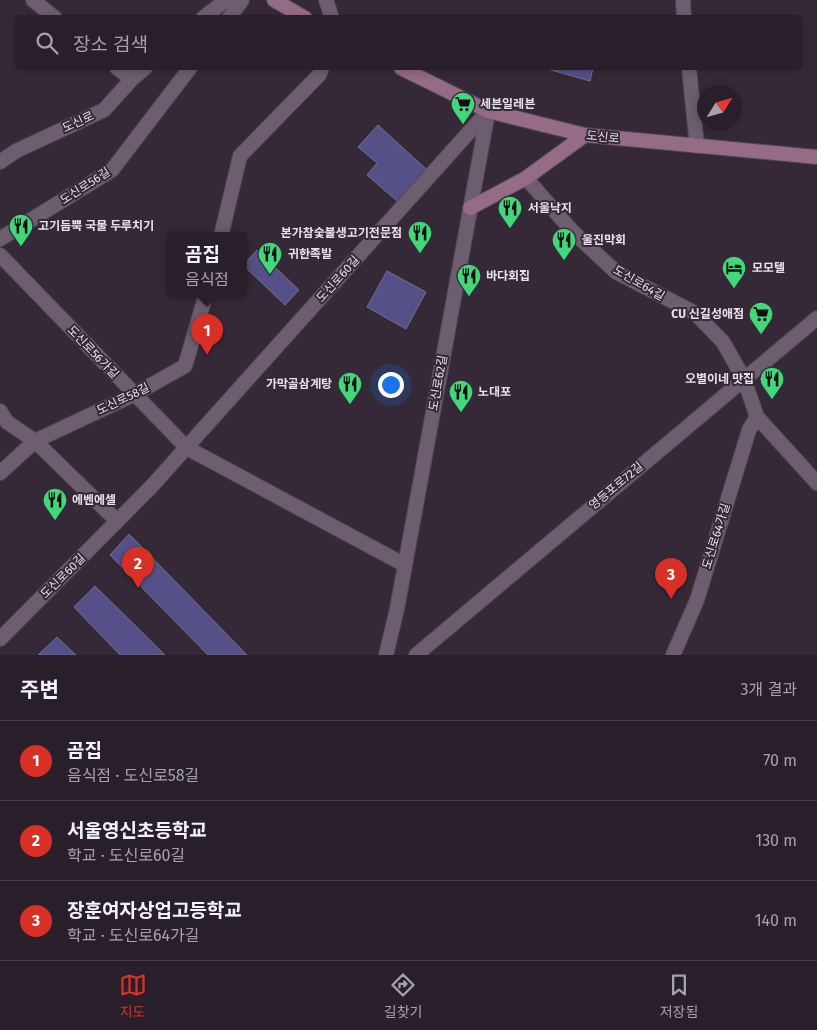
<!DOCTYPE html>
<html lang="ko">
<meta charset="utf-8">
<style>
body{margin:0;font-family:"Fira Sans","Noto Sans KR",sans-serif;background:#342c36;color:#f1f3f6}
.compass{position:absolute;left:697px;top:85px;width:45px;height:45px;border-radius:50%;background:#281f2a;box-shadow:0 2px 8px #0003;rotate:53deg}
.you{position:absolute;left:390px;top:384px;width:18px;height:18px;margin:-12px;border:4px solid #fff;border-radius:50%;background:#1a73e8;box-shadow:0 0 0 8px #1a73e833}
.badge{display:grid;place-items:center;width:32px;height:32px;border-radius:50%;background:#d93025;color:#fff;font-size:16px;font-weight:700}
.pin{position:absolute;translate:-50% -41px;filter:drop-shadow(0 1px 2px #0008)}
.pin::after{content:'';position:absolute;top:26px;width:18px;height:15px;background:inherit;clip-path:polygon(0 0,100% 0,50% 100%)}
.popup{position:absolute;left:167px;top:232px;width:80px;height:65px;box-sizing:border-box;display:grid;place-content:center;border-radius:5px;background:#281f2a;filter:drop-shadow(0 1px 4px #0005);font-size:16px;white-space:nowrap;color:#a5a2a8}
.popup b{font-size:19px;color:#f1f3f6}
.popup::after{content:'';position:absolute;left:50%;top:100%;margin-left:-10px;border:10px solid transparent;border-top-color:#281f2a}
.list{margin:0;padding:0;list-style:none}
h2{display:flex;justify-content:space-between;align-items:center;height:65px;margin:0;padding:0 20px;font-size:21px}
h2 small{font-size:16px;font-weight:400;color:#a5a2a8}
.list li{display:grid;grid-template-columns:32px 1fr auto;gap:15px;align-items:center;box-sizing:border-box;height:80px;padding:0 20px;border-top:1px solid #443d47}
.list b{display:block;font-size:19px;white-space:nowrap}
.list p{margin:0;font-size:16px;white-space:nowrap;color:#a5a2a8}
.list em{font-size:16px;font-style:normal;color:#a5a2a8}
.icon{flex:none;width:28px;height:28px;fill:none;stroke:currentColor;stroke-width:2;stroke-linecap:round;stroke-linejoin:round}
.map{position:relative;flex:none;width:817px;height:655px;overflow:hidden}
.search{position:absolute;background:#281f2a;box-shadow:0 2px 8px #0003;left:15px;right:15px;top:15px;height:55px;display:flex;align-items:center;gap:12px;box-sizing:border-box;padding:0 18px;border-radius:5px;color:#a5a2a8;font-size:19px}
.sheet{height:305px;background:#281f2a}
nav{display:flex;justify-content:space-around;align-items:center;box-sizing:border-box;height:70px;border-top:1px solid #443d47;background:#281f2a;font-size:14px;color:#a5a2a8}
nav a{display:grid;justify-items:center;gap:2px}
nav .on{color:#d93025}
.map>svg:first-child{display:block}
.building{fill:#555188;stroke:#717185}
.lines{fill:none;stroke-linecap:round;stroke-linejoin:round}
.minor-casing{stroke:#514754;stroke-width:16}
.secondary-casing{stroke:#514754;stroke-width:16}
.minor{stroke:#6c5e6f;stroke-width:14}
.secondary{stroke:#956b85;stroke-width:14}
.labels{text-anchor:middle;dominant-baseline:central;stroke-width:4;stroke-linejoin:round;paint-order:stroke}
.poi-label{font-size:12px;font-weight:bold;fill:#e8e0ea;stroke:#352938;text-anchor:start}
.street-label{font-size:12px;fill:#e8e0ea;stroke:#352938}
</style>
<div class="map">
<svg width="817" height="655" viewBox="0 0 817 655">
<rect width="100%" height="100%" fill="#352938"/>
<path class="building" d="M544,68H593L590,81Z
M378,125L426,169L397,201L367,175L377,163L358,147Z
M257,250L299,290L285,305L243,265Z
M387,271L426,292L406,329L367,307Z
M129,534L247,655H208L110,555Z
M95,586L165,655H120L74,607Z
M57,637L76,655H38Z"/>
<g class="lines">
<defs>
<path id="minor" d="M33,0L55,18
M326,0L332,18
M683,0L684,18
M203,18L226,0
M229,18L242,0
M117,68L132,79
M689,68L697,146
M0,162L16,151L104,110L132,79L145,68
M526,178L573,232L616,272L695,313L723,342L744,379L757,417L817,483
M221,236L240,156L319,75L322,68
M0,239L112,170L190,68
M0,255L187,448L405,565
M0,411L7,422L35,441L117,521
M0,473L35,441L135,394L185,366L206,294
M0,639L151,487L488,111
M386,655L397,609L488,112
M416,655L817,318
M673,655L697,600L749,430L757,417"/>
<path id="secondary" d="M274,0L305,18
M401,68L488,111L585,135L817,157
M470,208L526,178L585,135"/>
</defs>
<use href="#minor" class="minor-casing"/>
<use href="#secondary" class="secondary-casing"/>
<use href="#minor" class="minor"/>
<use href="#secondary" class="secondary"/>
</g>
<defs>
<symbol id="supermarket-pin" viewBox="-11 -11 22 30"><path d="M0 17L-7.5 6A9.5 9.5 0 1 1 7.5 6Z" fill="#43d77b" stroke="#352938"/><path d="M-6-5.5h2.5l.6 2H6L4.5 2H-2.5L-4.4-4H-6ZM-1.5 3.2a1.3 1.3 0 1 0 .1 0ZM3 3.2a1.3 1.3 0 1 0 .1 0Z" fill="#111"/></symbol>
<symbol id="restaurant-pin" viewBox="-11 -11 22 30"><path d="M0 17L-7.5 6A9.5 9.5 0 1 1 7.5 6Z" fill="#43d77b" stroke="#352938"/><path d="M-5-6h1v4h1v-4h1v4h1v-4h1v5L-1.5 .5V6h-2V.5L-5-1ZM5-6V6H3V1.5H1.5Q1.5-4 5-6Z" fill="#111"/></symbol>
<symbol id="hotel-pin" viewBox="-11 -11 22 30"><path d="M0 17L-7.5 6A9.5 9.5 0 1 1 7.5 6Z" fill="#43d77b" stroke="#352938"/><path d="M-6-4.5h1.5V1H6V5H4.5V3h-9V5H-6ZM-4 0a1.8 1.8 0 1 1 3.6 0ZM.5 0V-2.5h3Q6-2.5 6 0Z" fill="#111"/></symbol>
</defs>
<g fill-rule="evenodd">
<use href="#supermarket-pin" x="449" y="90" width="28" height="38"/>
<use href="#restaurant-pin" x="496" y="194" width="28" height="38"/>
<use href="#restaurant-pin" x="7" y="212" width="28" height="38"/>
<use href="#restaurant-pin" x="406" y="219" width="28" height="38"/>
<use href="#restaurant-pin" x="550" y="226" width="28" height="38"/>
<use href="#restaurant-pin" x="256" y="240" width="28" height="38"/>
<use href="#hotel-pin" x="720" y="254" width="28" height="38"/>
<use href="#restaurant-pin" x="455" y="262" width="28" height="38"/>
<use href="#supermarket-pin" x="747" y="300" width="28" height="38"/>
<use href="#restaurant-pin" x="758" y="365" width="28" height="38"/>
<use href="#restaurant-pin" x="336" y="370" width="28" height="38"/>
<use href="#restaurant-pin" x="447" y="378" width="28" height="38"/>
<use href="#restaurant-pin" x="41" y="486" width="28" height="38"/>
</g>
<g class="labels">
<g class="poi-label">
<text x="480" y="104">세븐일레븐</text>
<text x="528" y="208">서울낙지</text>
<text x="38" y="226">고기듬뿍 국물 두루치기</text>
<text x="402" y="233" text-anchor="end">본가참숯불생고기전문점</text>
<text x="582" y="240">울진막회</text>
<text x="288" y="254">귀한족발</text>
<text x="752" y="268">모모텔</text>
<text x="486" y="276">바다회집</text>
<text x="744" y="314" text-anchor="end">CU 신길성애점</text>
<text x="754" y="379" text-anchor="end">오별이네 맛집</text>
<text x="332" y="384" text-anchor="end">가막골삼계탕</text>
<text x="478" y="392">노대포</text>
<text x="72" y="500">에벤에셀</text>
</g>
<g class="street-label">
<text transform="translate(78 122) rotate(-25)">도신로</text>
<text transform="translate(603 137) rotate(6)">도신로</text>
<text transform="translate(85 186) rotate(-33)">도신로56길</text>
<text transform="translate(338 279) rotate(-48)">도신로60길</text>
<text transform="translate(639 283) rotate(30)">도신로64길</text>
<text transform="translate(93 352) rotate(46)">도신로56가길</text>
<text transform="translate(438 383) rotate(-80)">도신로62길</text>
<text transform="translate(123 399) rotate(-26)">도신로58길</text>
<text transform="translate(616 486) rotate(-40)">영등포로72길</text>
<text transform="translate(716 536) rotate(-73)">도신로64가길</text>
<text transform="translate(63 576) rotate(-45)">도신로60길</text>
</g>
</g>
</svg>
<svg class="compass" viewBox="-18 -18 36 36"><path d="M0-13l5 13h-10z" fill="#e53935"/><path d="M0 13l5-13h-10z" fill="#a5a2a8"/></svg>
<div class="you"></div>
<div class="pin badge" style="left:207px;top:355px">1</div>
<div class="popup"><b>곰집</b>음식점</div>
<div class="pin badge" style="left:138px;top:588px">2</div>
<div class="pin badge" style="left:671px;top:599px">3</div>
<div class="search"><svg class="icon" aria-label="search" viewBox="0 0 24 24"><circle cx="10" cy="10" r="6"/><path d="M15 15l6 6"/></svg>장소 검색</div>
</div>
<section class="sheet">
<h2>주변<small>3개 결과</small></h2>
<ul class="list">
<li><span class="badge">1</span><div><b>곰집</b><p>음식점 · 도신로58길</p></div><em>70 m</em></li>
<li><span class="badge">2</span><div><b>서울영신초등학교</b><p>학교 · 도신로60길</p></div><em>130 m</em></li>
<li><span class="badge">3</span><div><b>장훈여자상업고등학교</b><p>학교 · 도신로64가길</p></div><em>140 m</em></li>
</ul>
</section>
<nav>
<a class="on"><svg class="icon" aria-label="map" viewBox="0 0 24 24"><path d="M3 6l6-2 6 2 6-2v14l-6 2-6-2-6 2zM9 4v14M15 6v14"/></svg>지도</a>
<a><svg class="icon" aria-label="directions" viewBox="0 0 24 24"><path d="M12 3l9 9-9 9-9-9zM9 14v-3h6M13 9l2 2-2 2"/></svg>길찾기</a>
<a><svg class="icon" aria-label="saved" viewBox="0 0 24 24"><path d="M7 4h10v16l-5-4-5 4z"/></svg>저장됨</a>
</nav>
